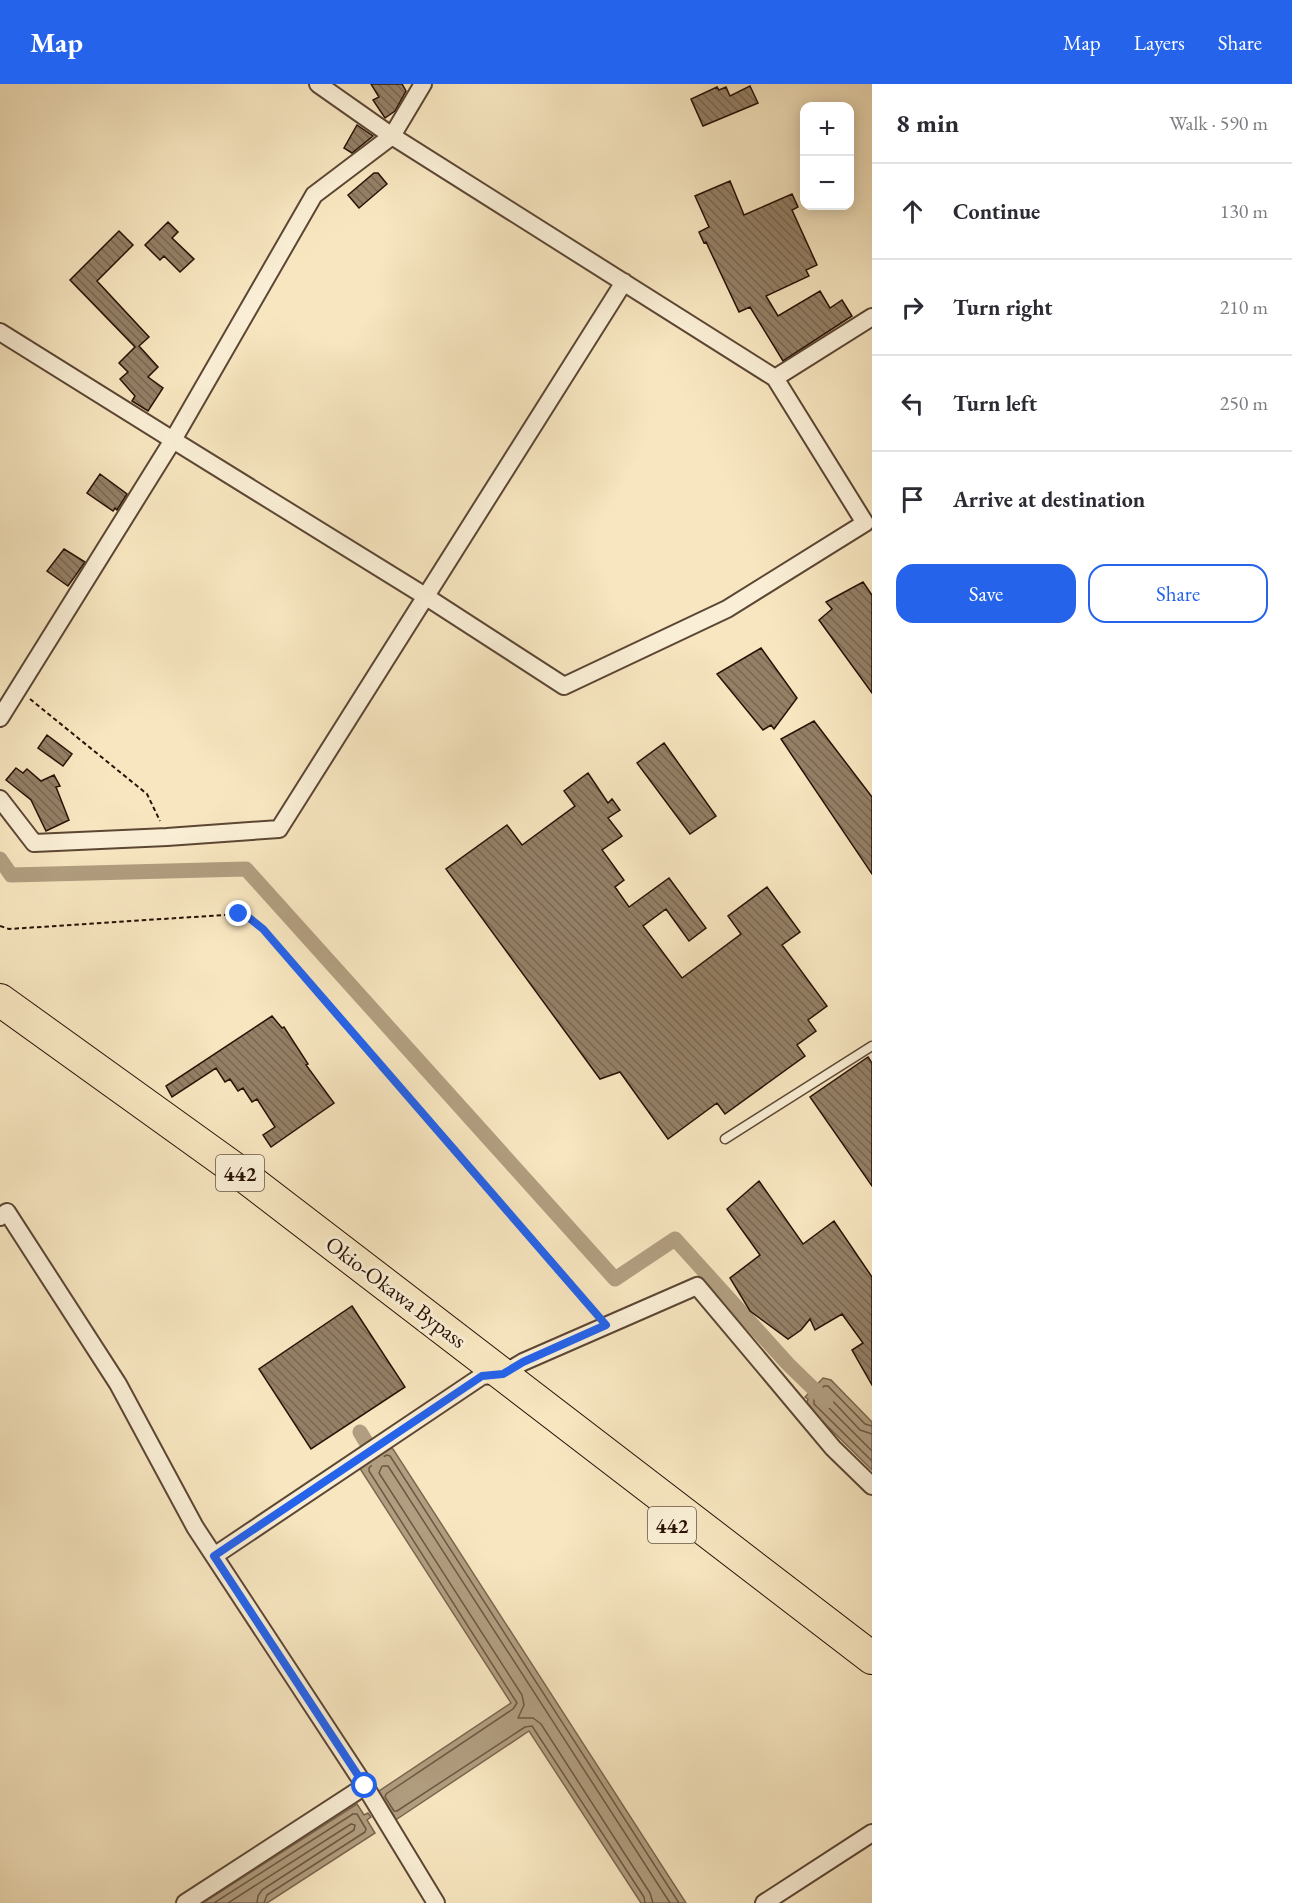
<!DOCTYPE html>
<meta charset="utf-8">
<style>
body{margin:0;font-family:"EB Garamond",serif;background:#f7f7f7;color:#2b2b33}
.controls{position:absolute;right:18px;top:18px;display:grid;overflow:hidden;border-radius:12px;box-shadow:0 3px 15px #0003}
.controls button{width:54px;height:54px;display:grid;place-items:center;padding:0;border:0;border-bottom:2px solid #e1e1e2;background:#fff;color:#2b2b33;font:30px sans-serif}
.stop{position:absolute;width:18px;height:18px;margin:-14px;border:4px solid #2563eb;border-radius:50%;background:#fff}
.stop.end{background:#2563eb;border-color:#fff;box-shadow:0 2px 6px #0008}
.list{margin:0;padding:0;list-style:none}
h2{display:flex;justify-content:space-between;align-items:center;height:78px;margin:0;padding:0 24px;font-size:26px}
h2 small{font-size:20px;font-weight:400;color:#7c7c81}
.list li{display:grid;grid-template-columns:39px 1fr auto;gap:18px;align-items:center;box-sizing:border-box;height:96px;padding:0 24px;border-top:2px solid #e1e1e2}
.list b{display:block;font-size:22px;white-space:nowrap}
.list em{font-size:20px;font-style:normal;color:#7c7c81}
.actions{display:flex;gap:12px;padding:18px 24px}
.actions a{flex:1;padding:14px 0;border:2px solid #2563eb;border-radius:18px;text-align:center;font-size:21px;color:#2563eb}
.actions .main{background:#2563eb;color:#fff}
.icon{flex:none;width:33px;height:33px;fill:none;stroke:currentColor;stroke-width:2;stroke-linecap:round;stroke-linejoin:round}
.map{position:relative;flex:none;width:872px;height:1819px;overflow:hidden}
header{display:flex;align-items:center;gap:36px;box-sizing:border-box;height:84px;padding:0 30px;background:#2563eb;color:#fff}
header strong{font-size:28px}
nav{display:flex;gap:33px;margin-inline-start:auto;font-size:21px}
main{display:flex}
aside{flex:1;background:#fff}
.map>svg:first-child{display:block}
.water{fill:#b19e80;stroke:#7b664f;stroke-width:1.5}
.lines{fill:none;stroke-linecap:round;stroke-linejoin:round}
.shore{stroke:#6d5842;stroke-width:1.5}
.canal{stroke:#b19e80;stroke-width:15}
.building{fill:url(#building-back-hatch);stroke:#291105;stroke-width:1.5}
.lane-casing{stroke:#5c4634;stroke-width:11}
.street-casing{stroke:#5c4634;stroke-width:20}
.highway-casing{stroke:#291105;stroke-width:34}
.path{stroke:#291105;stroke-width:2;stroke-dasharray:4.5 3;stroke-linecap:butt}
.lane{stroke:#faefd6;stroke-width:8}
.street{stroke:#faefd6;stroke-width:16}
.highway{stroke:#f7e6c0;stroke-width:32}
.route{stroke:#2563eb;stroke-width:8}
.labels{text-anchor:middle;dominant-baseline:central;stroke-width:6;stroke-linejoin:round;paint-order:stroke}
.shield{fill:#faefd6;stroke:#685444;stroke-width:1.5}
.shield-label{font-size:21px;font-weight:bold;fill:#291105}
.street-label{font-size:22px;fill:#291105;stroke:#faefd6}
</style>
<header>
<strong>Map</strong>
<nav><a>Map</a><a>Layers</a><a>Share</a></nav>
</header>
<main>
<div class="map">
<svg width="872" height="1819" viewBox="0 0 872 1819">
<defs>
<pattern id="building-back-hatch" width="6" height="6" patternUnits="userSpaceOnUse" patternTransform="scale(1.5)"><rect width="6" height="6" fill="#948066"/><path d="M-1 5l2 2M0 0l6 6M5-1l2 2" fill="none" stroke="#796752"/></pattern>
</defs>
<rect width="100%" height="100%" fill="#f7e6c0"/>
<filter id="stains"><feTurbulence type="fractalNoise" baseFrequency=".00333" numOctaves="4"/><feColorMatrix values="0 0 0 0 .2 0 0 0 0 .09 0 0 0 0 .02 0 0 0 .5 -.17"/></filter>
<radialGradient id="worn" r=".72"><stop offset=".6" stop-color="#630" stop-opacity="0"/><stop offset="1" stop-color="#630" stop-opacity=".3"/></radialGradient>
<path class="water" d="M823,1294L831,1296L872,1338V1386L806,1321L808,1315L805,1313Z
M388,1363L393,1365L686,1819H641L529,1647L394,1737L376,1709L511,1619L359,1383Z
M357,1720L364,1731L368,1729L371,1733L367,1736L375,1749L267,1819H203Z"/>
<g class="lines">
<path class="shore" d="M872,1342L865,1340L828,1302H824L814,1313V1320L872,1377
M872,1350L860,1346L828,1312L823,1314V1318L872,1367
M214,1819L353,1730H357L366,1745L365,1748L267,1811L264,1819
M228,1819L351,1740L355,1741L354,1746L262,1806L258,1812L257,1819
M645,1819L644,1813L532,1642L525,1643L397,1727H394L385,1713L386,1710L513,1625L517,1619L369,1387V1384L377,1376L387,1371L390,1372L679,1819
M653,1819L650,1809L541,1640L533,1634H518L524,1621L522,1611L379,1389L382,1382H388L670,1819"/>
<path class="canal" d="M0,775L11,791L246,785L615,1195L675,1155L788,1280L826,1317
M360,1348L377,1376"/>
</g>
<path class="building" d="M371,0H402L406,7L395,27L385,34L373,16L379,13Z
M750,2L758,19L703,42L691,15L717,3L719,6L726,3L730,12Z
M357,41L373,52L352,69L344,64Z
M374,89H378L387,100L359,124L348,111Z
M730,97L744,131L792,110L798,123L792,126L817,181L806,186L809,192L766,212L778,232L820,207L830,224L842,216L852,232L783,277L750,223L739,228L706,158L704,159L699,148L709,143L695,112Z
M168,138L178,148L172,154L194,175L180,188L164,172L160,176L145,161Z
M119,147L133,161L97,197L149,253L139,262L158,283L148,293L163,304L148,327L132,317L135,312L120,295L128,288L119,279L135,263L70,196Z
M100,390L127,410L117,426L115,424L113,427L87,409Z
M64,465L85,478L68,502L47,487Z
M863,498L872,511V609L819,536L832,525L826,518Z
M761,564L797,614L774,645L771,641L763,646L717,590Z
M814,637L872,713V790L781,655Z
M47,651L72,670L63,682L38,664Z
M664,659L716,732L690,750L637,679Z
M16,684L23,689L27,685L41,697L54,691L60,702L56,703L69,736L46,747L31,716L6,696Z
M588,689L608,719L612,715L620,726L608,734L622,752L602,766L624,796L615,803L629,823L669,794L706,844L689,857L666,825L643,842L682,894L741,850L728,832L767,803L800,848L782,861L827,922L808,936L816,947L797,961L805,972L725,1030L717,1019L668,1055L620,988L600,995L446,785L507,741L522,761L575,722L564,707Z
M272,932L282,944L284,943L308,980L306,981L334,1019L271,1063L263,1051L275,1043L257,1015L252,1018L243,1004L238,1007L230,995L225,998L216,984L172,1013L166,1002Z
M868,973L872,979V1102L810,1013Z
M759,1097L803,1160L834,1137L872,1193V1301L852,1266L863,1259L842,1230L815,1246L810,1235L801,1246L788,1255L750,1227L730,1194L760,1171L727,1125Z
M352,1222L405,1303L311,1365L259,1285Z"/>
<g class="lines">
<defs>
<path id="lane" d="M725,1055L872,962"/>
<path id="street" d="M318,0L392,52L775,294L865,439L727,525L564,602L425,512L173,356L314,111L392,52L423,0
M0,248L173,356L0,634
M775,294L872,233
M0,715L34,759L167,753L279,745L624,198
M0,1133L7,1128L118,1300L195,1443L365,1702L436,1819
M214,1472L482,1292L503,1290L523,1278L697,1202L833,1364L872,1402
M185,1819L365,1702
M764,1819L872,1749"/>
<path id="highway" d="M0,916L235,1085L872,1574"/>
</defs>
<use href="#lane" class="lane-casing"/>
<use href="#street" class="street-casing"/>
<use href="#highway" class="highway-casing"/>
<path class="path" d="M30,615L147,710L160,737
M0,842L9,845L239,830L248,833L263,845L596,1230"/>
<use href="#lane" class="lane"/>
<use href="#street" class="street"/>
<use href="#highway" class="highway"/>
</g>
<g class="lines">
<path class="route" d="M239,830L248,833L263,845L606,1241L523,1278L503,1290L482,1292L214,1472L365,1702"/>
</g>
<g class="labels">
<g class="shield">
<rect x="216" y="1071" width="48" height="36" rx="4.5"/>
<rect x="648" y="1423" width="48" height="36" rx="4.5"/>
</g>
<g class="shield-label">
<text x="240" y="1089">442</text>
<text x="672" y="1441">442</text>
</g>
<g class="street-label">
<text transform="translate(396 1208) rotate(37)">Okio-Okawa Bypass</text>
</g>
</g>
<rect width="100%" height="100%" filter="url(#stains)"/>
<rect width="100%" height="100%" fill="url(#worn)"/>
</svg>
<div class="controls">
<button>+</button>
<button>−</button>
</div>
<div class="stop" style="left:365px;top:1702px"></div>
<div class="stop end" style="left:239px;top:830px"></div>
</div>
<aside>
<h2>8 min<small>Walk · 590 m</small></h2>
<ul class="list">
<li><svg class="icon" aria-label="ahead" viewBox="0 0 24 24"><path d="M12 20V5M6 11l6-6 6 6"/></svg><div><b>Continue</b></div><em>130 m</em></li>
<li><svg class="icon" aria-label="right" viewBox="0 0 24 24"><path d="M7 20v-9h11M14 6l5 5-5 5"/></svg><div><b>Turn right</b></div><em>210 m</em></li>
<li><svg class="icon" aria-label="left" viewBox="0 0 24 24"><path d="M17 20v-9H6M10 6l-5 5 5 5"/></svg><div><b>Turn left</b></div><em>250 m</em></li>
<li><svg class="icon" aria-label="arrive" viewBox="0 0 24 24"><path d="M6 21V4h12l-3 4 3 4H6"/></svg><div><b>Arrive at destination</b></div></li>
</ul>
<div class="actions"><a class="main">Save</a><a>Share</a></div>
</aside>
</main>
